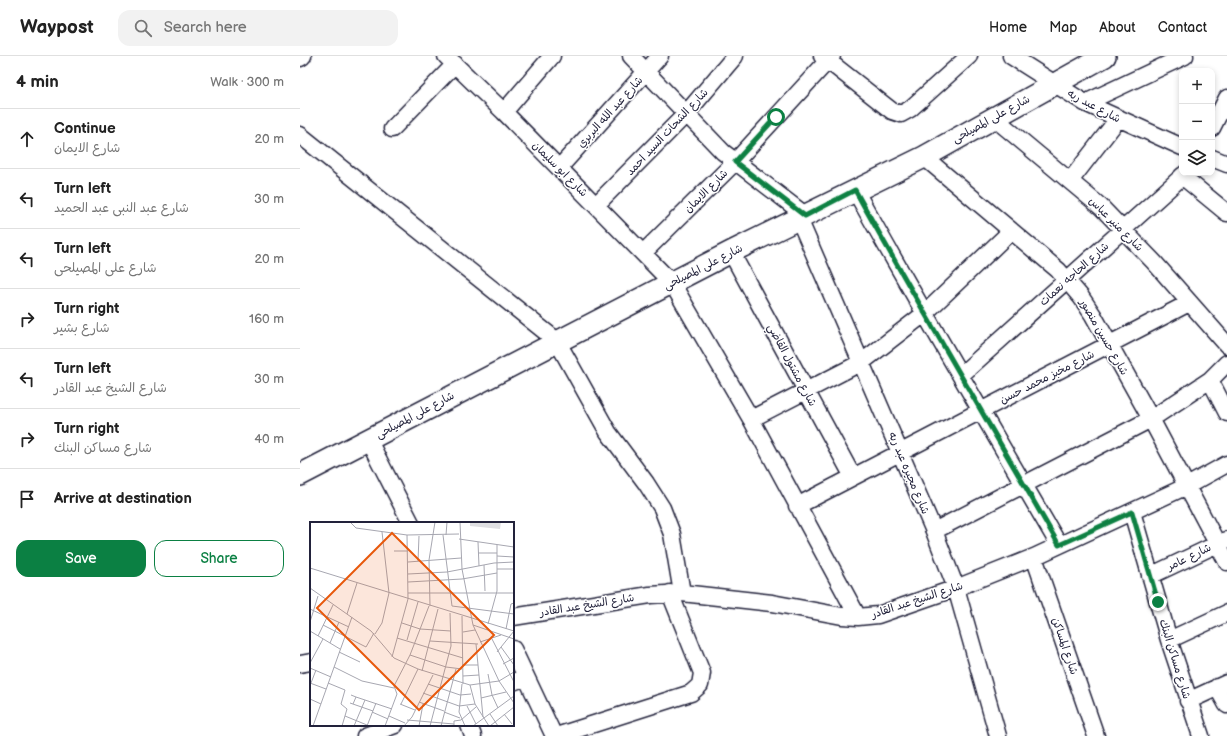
<!DOCTYPE html>
<meta charset="utf-8">
<style>
body{margin:0;font-family:"Balsamiq Sans","Playpen Sans Arabic",sans-serif;background:#f2f2f2;color:#222}
.controls{position:absolute;right:12px;top:12px;display:grid;overflow:hidden;border-radius:8px;box-shadow:0 2px 6px #0003}
.controls button{width:36px;height:36px;display:grid;place-items:center;padding:0;border:0;border-bottom:1px solid #e0e0e0;background:#fff;color:#222;font:20px sans-serif}
.stop{position:absolute;width:12px;height:12px;margin:-9px;border:3px solid #0b8043;border-radius:50%;background:#fff}
.stop.end{background:#0b8043;border-color:#fff;box-shadow:0 1px 4px #0008}
.list{margin:0;padding:0;list-style:none}
h2{display:flex;justify-content:space-between;align-items:center;height:52px;margin:0;padding:0 16px;font-size:17px}
h2 small{font-size:13px;font-weight:400;color:#767676}
.list li{display:grid;grid-template-columns:26px 1fr auto;gap:12px;align-items:center;box-sizing:border-box;height:60px;padding:0 16px;border-top:1px solid #e0e0e0}
.list b{display:block;font-size:15px;white-space:nowrap}
.list p{margin:0;font-size:13px;white-space:nowrap;color:#767676}
.list em{font-size:13px;font-style:normal;color:#767676}
.actions{display:flex;gap:8px;padding:12px 16px}
.actions a{flex:1;padding:9px 0;border:1px solid #0b8043;border-radius:12px;text-align:center;font-size:14px;color:#0b8043}
.actions .main{background:#0b8043;color:#fff}
.icon{flex:none;width:22px;height:22px;fill:none;stroke:currentColor;stroke-width:2;stroke-linecap:round;stroke-linejoin:round}
.map{position:relative;flex:none;width:927px;height:680px;overflow:hidden}
header{display:flex;align-items:center;gap:24px;box-sizing:border-box;height:56px;padding:0 20px;background:#fff;border-bottom:1px solid #e0e0e0}
header strong{font-size:19px}
nav{display:flex;gap:22px;margin-inline-start:auto;font-size:14px}
.search{width:280px;height:36px;background:#f2f2f2;display:flex;align-items:center;gap:10px;box-sizing:border-box;padding:0 14px;border-radius:12px;color:#767676;font-size:15px}
main{display:flex}
aside{flex:1;background:#fff}
.map>svg:first-child{display:block}
.lines{fill:none;stroke-linecap:round;stroke-linejoin:round}
.minor-casing{stroke:#22223b;stroke-width:19}
.tertiary-casing{stroke:#22223b;stroke-width:24}
.minor{stroke:#fff;stroke-width:16}
.tertiary{stroke:#fff;stroke-width:21}
.route{stroke:#0b8043;stroke-width:5}
.labels{text-anchor:middle;dominant-baseline:central;stroke-width:3;stroke-linejoin:round;paint-order:stroke}
.street-label{font-size:11px;fill:#22223b;stroke:#fff}
.inset-road{fill:none;stroke:#a7a7b1;stroke-width:1}
.view{fill:#e8590c;fill-opacity:0.15;stroke:#e8590c;stroke-width:2}
.inset-edge{fill:none;stroke:#22223b;stroke-width:2}
</style>
<header>
<strong>Waypost</strong>
<div class="search"><svg class="icon" aria-label="search" viewBox="0 0 24 24"><circle cx="10" cy="10" r="6"/><path d="M15 15l6 6"/></svg>Search here</div>
<nav><a>Home</a><a>Map</a><a>About</a><a>Contact</a></nav>
</header>
<main>
<aside>
<h2>4 min<small>Walk · 300 m</small></h2>
<ul class="list">
<li><svg class="icon" aria-label="ahead" viewBox="0 0 24 24"><path d="M12 20V5M6 11l6-6 6 6"/></svg><div><b>Continue</b><p>شارع الايمان</p></div><em>20 m</em></li>
<li><svg class="icon" aria-label="left" viewBox="0 0 24 24"><path d="M17 20v-9H6M10 6l-5 5 5 5"/></svg><div><b>Turn left</b><p>شارع عبد النبى عبد الحميد</p></div><em>30 m</em></li>
<li><svg class="icon" aria-label="left" viewBox="0 0 24 24"><path d="M17 20v-9H6M10 6l-5 5 5 5"/></svg><div><b>Turn left</b><p>شارع على المصيلحى</p></div><em>20 m</em></li>
<li><svg class="icon" aria-label="right" viewBox="0 0 24 24"><path d="M7 20v-9h11M14 6l5 5-5 5"/></svg><div><b>Turn right</b><p>شارع بشير</p></div><em>160 m</em></li>
<li><svg class="icon" aria-label="left" viewBox="0 0 24 24"><path d="M17 20v-9H6M10 6l-5 5 5 5"/></svg><div><b>Turn left</b><p>شارع الشيخ عبد القادر</p></div><em>30 m</em></li>
<li><svg class="icon" aria-label="right" viewBox="0 0 24 24"><path d="M7 20v-9h11M14 6l5 5-5 5"/></svg><div><b>Turn right</b><p>شارع مساكن البنك</p></div><em>40 m</em></li>
<li><svg class="icon" aria-label="arrive" viewBox="0 0 24 24"><path d="M6 21V4h12l-3 4 3 4H6"/></svg><div><b>Arrive at destination</b></div></li>
</ul>
<div class="actions"><a class="main">Save</a><a>Share</a></div>
</aside>
<div class="map">
<svg width="927" height="680" viewBox="0 0 927 680">
<rect width="100%" height="100%" fill="#fff"/>
<filter id="ink" filterUnits="userSpaceOnUse"><feTurbulence type="fractalNoise" baseFrequency=".025" numOctaves="2"/><feDisplacementMap in="SourceGraphic" scale="8" xChannelSelector="R" yChannelSelector="G"/><feConvolveMatrix kernelMatrix="1 2 1 2 8 2 1 2 1" color-interpolation-filters="sRGB"/></filter>
<g filter="url(#ink)">
<g class="lines">
<defs>
<path id="minor" d="M146,0L204,56L372,227L451,363L558,561
M331,0L423,96L505,159
M522,0L592,55L601,58L610,53L669,0
M711,0L785,47L882,91
M0,2L3,0
M785,47L885,0
M204,56L252,0
M693,61L801,151L854,206L927,289
M912,72L927,42
M92,73L155,8
M0,79L257,285L308,376L346,427L362,452L372,478L382,537
M624,101L758,214L781,241L793,259L851,363L927,506
M912,102L927,108
M259,112L360,0
M882,120L927,157
M770,125L818,63
M555,134C621,253 690,371 759,489
M296,149L385,59L435,0
M499,163L634,475L656,532L698,680
M431,196L553,421
M343,197L435,106L532,0
M661,319L886,117
M910,324L927,357
M451,363L562,306L624,258L711,175
M68,383L111,467
M497,450L889,247
M832,456L869,584L901,680
M634,475L851,363L910,324L927,307
M734,501L796,680
M850,520L926,484
M213,561L350,539L382,537L472,547L542,560L558,561L578,559L656,532L734,501L887,430L927,408
M869,584L927,557
M213,593L254,680
M0,608L11,606
M213,626L226,621
M917,631L927,649
M888,645L927,627
M169,669L173,680
M65,680L95,669
M256,680L391,637L400,629L402,617L370,537"/>
<path id="tertiary" d="M0,419L431,196L624,101L805,0"/>
</defs>
<use href="#minor" class="minor-casing"/>
<use href="#tertiary" class="tertiary-casing"/>
<use href="#minor" class="minor"/>
<use href="#tertiary" class="tertiary"/>
</g>
</g>
<g class="lines" filter="url(#ink)">
<path class="route" d="M476,61L435,106L505,160L555,134C621,253 691,371 759,489L832,456L858,546"/>
</g>
<g class="labels">
<g class="street-label">
<text transform="translate(794 50) rotate(28)">شارع عبد ربه</text>
<text transform="translate(310 56) rotate(-48)">شارع عبد الله البربري</text>
<text transform="translate(691 63) rotate(-29)">شارع على المصيلحى</text>
<text transform="translate(367 76) rotate(-47)">شارع الشحات السيد احمد</text>
<text transform="translate(260 113) rotate(45)">شارع ابو سليمان</text>
<text transform="translate(406 135) rotate(-45)">شارع الايمان</text>
<text transform="translate(816 168) rotate(45)">شارع منير عباس</text>
<text transform="translate(403 211) rotate(-27)">شارع على المصيلحى</text>
<text transform="translate(774 218) rotate(-42)">شارع الحاجه نعمات</text>
<text transform="translate(804 281) rotate(60)">شارع حسين منصور</text>
<text transform="translate(492 309) rotate(62)">شارع مشتول القاضي</text>
<text transform="translate(747 321) rotate(-27)">شارع مخبز محمد حسن</text>
<text transform="translate(115 359) rotate(-28)">شارع على المصيلحى</text>
<text transform="translate(609 417) rotate(67)">شارع مجيره عبد ربه</text>
<text transform="translate(889 501) rotate(-26)">شارع عامر</text>
<text transform="translate(617 544) rotate(-18)">شارع الشيخ عبد القادر</text>
<text transform="translate(287 549) rotate(-9)">شارع الشيخ عبد القادر</text>
<text transform="translate(765 590) rotate(71)">شارع المساكن</text>
<text transform="translate(875 603) rotate(73)">شارع مساكن البنك</text>
</g>
</g>
<g transform="translate(10 466)">
<rect width="204" height="204" fill="#fff"/>
<path d="M160,0H191L190,7L160,4Z" fill="#dfdfe2"/>
<path class="inset-road" d="M40,0L46,6L97,13L149,12M150,0L152,47L163,103L189,159L204,181M133,13L142,84L204,92M136,13L137,0M149,17L204,25M168,20L169,44M84,29H98M168,31H187M187,34L204,35M108,39L109,14M98,40L151,36M174,43L175,69M0,46L204,109M187,47H204M98,52L137,50L184,41L204,40M98,60L152,57L187,51M0,66L61,109L84,136L108,147L160,163L189,159L204,150M98,71H204M120,84L119,38L125,0M0,87L39,105M37,92L47,61M152,94L153,162M0,100L8,74M92,101L110,107L141,109M178,102L187,69V23M13,103L56,125L64,111M163,103L204,117M196,107L201,82L204,81M0,109L30,127M153,110L165,108M65,112L72,101L79,71L72,10M8,114L23,83M87,116L153,136M182,117L204,160M97,118L108,80M120,119L168,122M170,120L191,113M20,121L29,100M166,122L173,195M191,125L204,143M29,130L50,140M187,130L204,109M100,133L136,145L152,147M82,135L98,77L97,13M0,141L13,117M193,142L204,136M152,143H168M24,145L52,159L84,166M0,146L21,155M112,149L128,87M178,152L182,173L188,186M153,154L169,153M0,161L16,167M1,161L6,148M18,161L35,168L31,182L37,187L32,204M118,162L150,173L161,172M152,162L149,190L155,204M160,163L165,182L179,204M113,171L149,184L165,182M41,173L46,175L43,182M46,175L82,187M171,176L196,170M0,177L11,182M109,180L134,189M40,181L63,189M90,182L105,188M91,182L108,147M157,184L166,202M62,190L78,197M134,190L150,196M180,192L188,204M194,192L202,202M35,194L57,203M79,194L95,201M97,198L144,202M3,204L42,95M44,204L55,178M57,204L66,181M75,204L87,172L84,164L100,133L119,84M94,204L102,195L123,153M109,204L113,182M120,204L141,124L140,91M131,204L146,147M144,204V199L151,198L166,185M163,204L204,174M180,204L204,185"/>
<path class="view" d="M82,11L184,113L109,188L7,86Z"/>
<rect width="204" height="204" class="inset-edge"/>
</g>
</svg>
<div class="controls">
<button>+</button>
<button>−</button>
<button><svg class="icon" aria-label="layers" viewBox="0 0 24 24"><path d="M12 4l9 5-9 5-9-5zM3 14l9 5 9-5"/></svg></button>
</div>
<div class="stop" style="left:476px;top:61px"></div>
<div class="stop end" style="left:858px;top:546px"></div>
</div>
</main>
